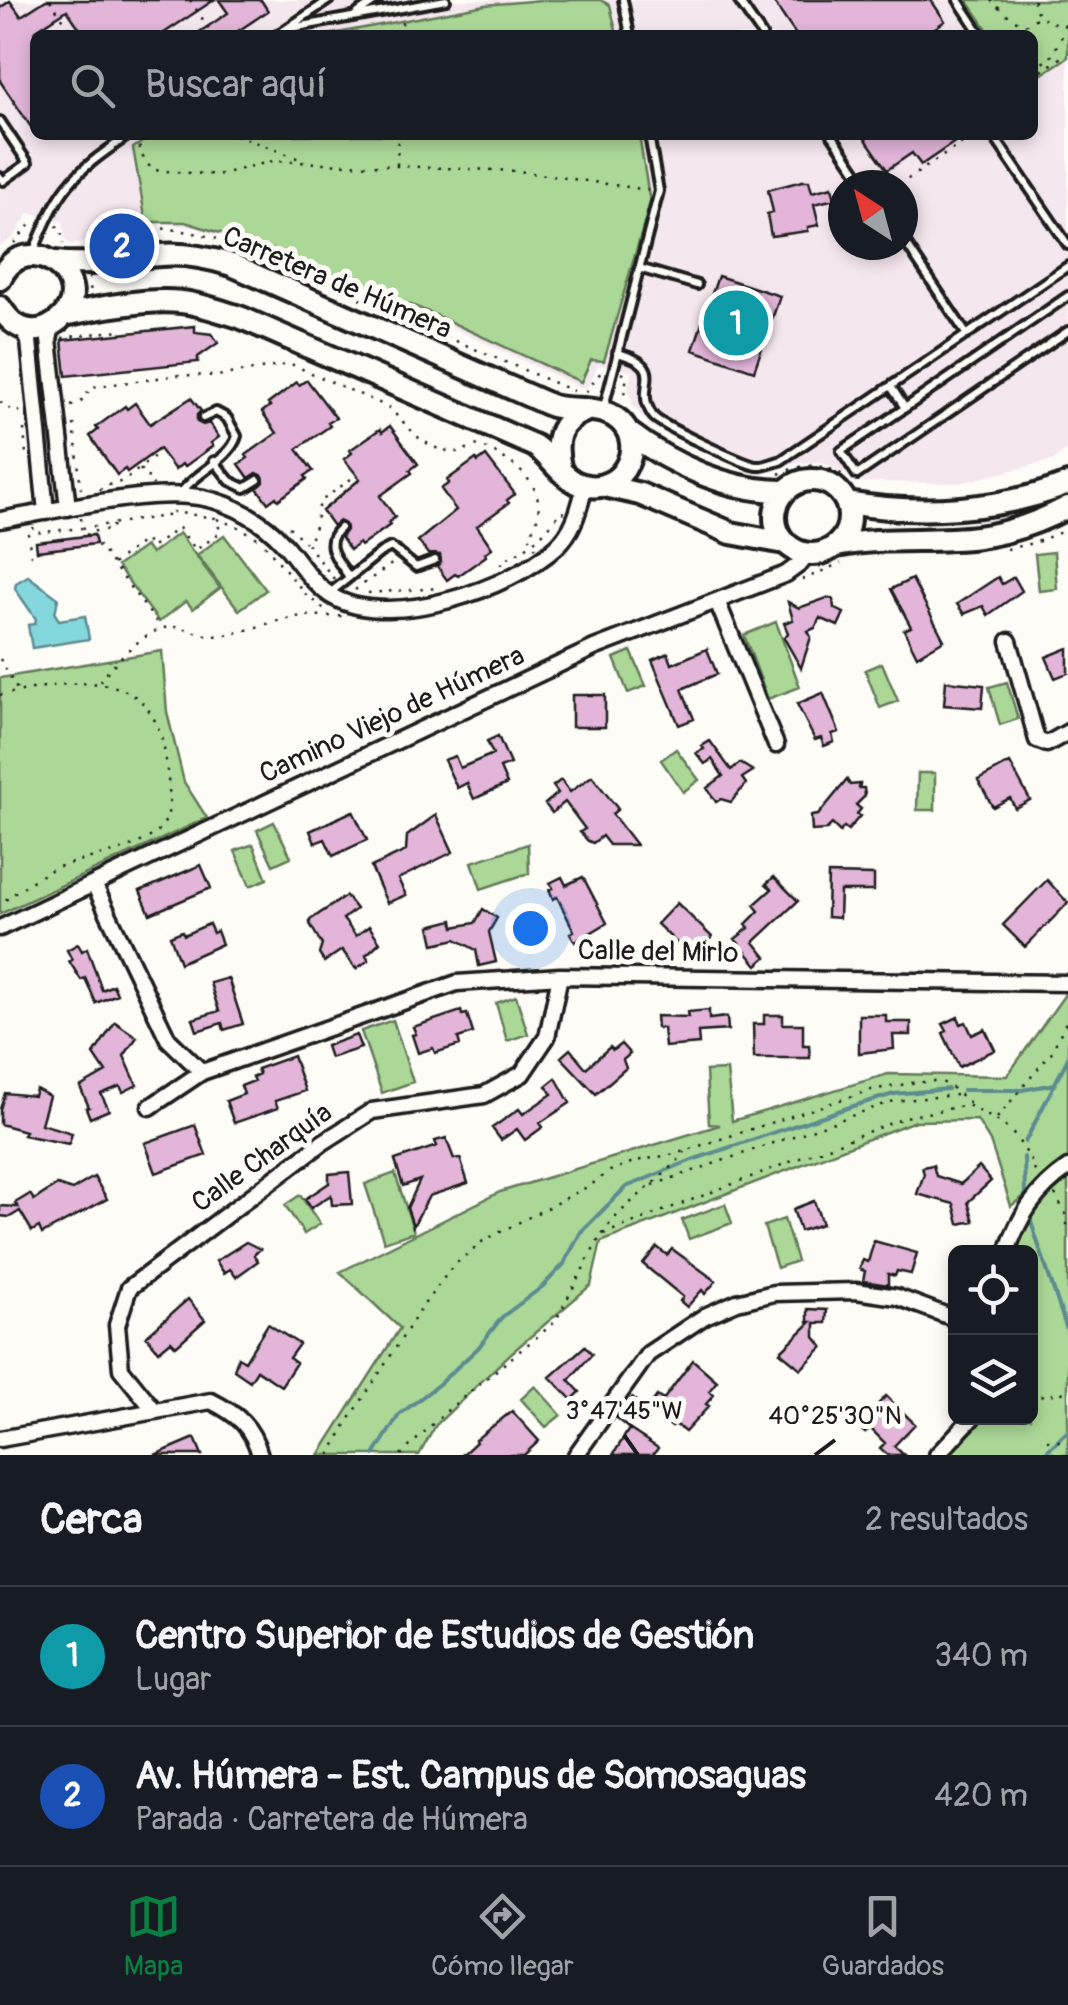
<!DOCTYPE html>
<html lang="es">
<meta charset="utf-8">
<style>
body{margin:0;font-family:Pangolin,sans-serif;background:#20242c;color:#f1f3f6}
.controls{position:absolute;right:30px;bottom:30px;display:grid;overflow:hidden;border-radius:15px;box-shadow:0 5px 15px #0003}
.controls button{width:90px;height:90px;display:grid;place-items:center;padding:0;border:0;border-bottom:2px solid #363941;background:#171b24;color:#f1f3f6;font:50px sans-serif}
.compass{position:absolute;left:828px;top:170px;width:90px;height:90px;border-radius:50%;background:#171b24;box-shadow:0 5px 15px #0003;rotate:324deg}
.you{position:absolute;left:530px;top:928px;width:35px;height:35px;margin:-25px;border:8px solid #fff;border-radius:50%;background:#1a73e8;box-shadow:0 0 0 15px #1a73e833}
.badge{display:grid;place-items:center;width:65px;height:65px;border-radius:50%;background:#0b8043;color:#fff;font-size:32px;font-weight:700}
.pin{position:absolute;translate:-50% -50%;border:5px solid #fff;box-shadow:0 2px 10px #0006}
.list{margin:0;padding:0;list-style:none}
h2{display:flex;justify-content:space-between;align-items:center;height:130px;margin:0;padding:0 40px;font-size:42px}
h2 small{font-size:32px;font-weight:400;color:#9ea1a6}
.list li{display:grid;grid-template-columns:65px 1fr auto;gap:30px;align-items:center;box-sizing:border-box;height:140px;padding:0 40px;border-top:2px solid #363941}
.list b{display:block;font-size:38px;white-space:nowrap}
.list p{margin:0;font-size:32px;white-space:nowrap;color:#9ea1a6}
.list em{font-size:32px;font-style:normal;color:#9ea1a6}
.icon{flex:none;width:55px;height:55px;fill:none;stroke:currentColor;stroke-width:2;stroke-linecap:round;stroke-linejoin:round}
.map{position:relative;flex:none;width:1068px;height:1455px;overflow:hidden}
.search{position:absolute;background:#171b24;box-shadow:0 5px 15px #0003;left:30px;right:30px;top:30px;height:110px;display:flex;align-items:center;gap:25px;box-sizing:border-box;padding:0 35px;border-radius:15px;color:#9ea1a6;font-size:38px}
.sheet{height:410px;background:#171b24}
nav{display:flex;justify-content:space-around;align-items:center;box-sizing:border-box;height:140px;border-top:2px solid #363941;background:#171b24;font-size:28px;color:#9ea1a6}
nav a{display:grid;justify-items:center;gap:5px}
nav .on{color:#0b8043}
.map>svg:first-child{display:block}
.built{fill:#f5e7ee;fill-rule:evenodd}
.green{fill:#abd897;stroke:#647a5a;stroke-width:2.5}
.water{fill:#85d7de;stroke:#5b8c90;stroke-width:2.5}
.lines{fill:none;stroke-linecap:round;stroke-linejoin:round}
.stream{stroke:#5b8c90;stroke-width:4}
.building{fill:#e2b5d9;stroke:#1c1c1c;stroke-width:2.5}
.lane-casing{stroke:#1c1c1c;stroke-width:14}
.street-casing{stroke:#1c1c1c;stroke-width:21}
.secondary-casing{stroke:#1c1c1c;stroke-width:28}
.path{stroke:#1c1c1c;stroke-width:2.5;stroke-dasharray:2.5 8;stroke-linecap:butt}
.lane{stroke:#fdfcf7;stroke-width:6}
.street{stroke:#fdfcf7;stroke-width:14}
.secondary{stroke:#fdfcf7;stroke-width:20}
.ticks{fill:none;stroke:#1c1c1c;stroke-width:4}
.labels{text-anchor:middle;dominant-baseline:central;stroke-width:10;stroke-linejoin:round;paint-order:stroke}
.street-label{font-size:28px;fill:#1c1c1c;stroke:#fdfcf7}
.ticks-label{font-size:25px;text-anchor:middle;fill:#1c1c1c;stroke:#fdfcf7;stroke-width:10;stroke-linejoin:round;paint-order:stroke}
</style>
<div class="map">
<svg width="1068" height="1455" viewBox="0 0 1068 1455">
<rect width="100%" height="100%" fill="#fdfcf7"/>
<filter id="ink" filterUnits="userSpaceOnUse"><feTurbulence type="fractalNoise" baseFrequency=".01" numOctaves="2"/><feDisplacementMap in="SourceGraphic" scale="20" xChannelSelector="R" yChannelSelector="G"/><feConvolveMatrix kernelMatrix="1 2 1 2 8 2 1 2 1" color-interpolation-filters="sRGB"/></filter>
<g filter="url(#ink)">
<path class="built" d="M0,0H1068V449L1054,460L960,483L862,482L821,462L796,463L761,475L650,426L633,406L628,390L632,371L598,365L587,388L579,387L418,312L252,246L192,227L167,224L115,226L98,239L72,245L65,240L63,222L29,213L13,238L0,246ZM35,35H1033V135H35ZM843,185H903V245H843Z"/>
<path class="green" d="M541,0H600L610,5L617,35H327L485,5Z
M967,0H1068V57L1033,80V35H991Z
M153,135H639L650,203L604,361L591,360L581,382L431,313L266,247L185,222H146L133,148Z
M179,533L220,588L193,609L186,601L159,622L117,566L145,546L151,554Z
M224,535L266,590L239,610L197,555Z
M1054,552L1057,589L1039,591L1035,554Z
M776,622L800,687L768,699L744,635Z
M162,651L167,712L184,782L207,818L0,914V678Z
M631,651L646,686L628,693L614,658Z
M882,663L898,701L880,708L865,670Z
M1007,682L1018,719L1000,725L989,687Z
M676,749L699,780L683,792L661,760Z
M918,773H935V810H917Z
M274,822L291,857L273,865L257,830Z
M253,844L267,879L250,886L235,851Z
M528,844L529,873L481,889L472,862Z
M1068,990V1163L1011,1206L990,1141L977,1120L915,1121L601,1242L591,1285L510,1354L436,1425L419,1455H319L400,1328L340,1272L500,1192L720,1125L709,1124L706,1071L727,1070L732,1121L888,1074L1007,1076Z
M516,996L528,1034L507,1041L496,1003Z
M393,1020L413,1082L382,1093L361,1031Z
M395,1173L414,1232L384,1242L365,1184Z
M1068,1176V1455H949L985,1418H1030V1252H1013C1024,1219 1038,1195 1068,1176Z
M300,1195L320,1224L304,1234L285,1205Z
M725,1204L732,1223L689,1239L682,1220Z
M784,1219L797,1261L777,1268L764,1226Z
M535,1386L561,1415L546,1427L521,1399Z"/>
<path class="water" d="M28,576L58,598L55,614L59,620L85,616L89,639L32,648L28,625L35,624L36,619C29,609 23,600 15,589L16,583Z"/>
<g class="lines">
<path class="stream" d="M963,1090H1022L1055,1084
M1025,1142L1068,1058
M1024,1157L1025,1196
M1030,1219L1068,1333
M374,1455L399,1415L439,1384L478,1348L502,1317L542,1287L564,1264L581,1232L626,1187L692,1160L850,1107L894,1094L948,1089
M1043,1455L1068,1431"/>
</g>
<path class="building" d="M46,0H214L161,35H84L67,10L35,31V133L0,81V8L10,1L21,16Z
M219,0H261L268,11L232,35H195L228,13Z
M772,0H931L945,21L925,35H796Z
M863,135H965L921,165L912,153L887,170Z
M802,181H809L812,192L832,187L835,199L814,204L819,225L808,227V231L771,236L767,214L773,212L768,190Z
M718,276L780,296L754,371L693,350Z
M195,326V332L212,334L218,343L198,357V362L66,376L62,340Z
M307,380L336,418L328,423L330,426L297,449L313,471L305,476L307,479L278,500L276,497L268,503L257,488L264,482L263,476L257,473L249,478L239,464L248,458L246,455L277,433L262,412L270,406L268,404L297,382L299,385Z
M191,398L201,411L197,415V422L203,425L209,423L219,437L211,443L213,446L184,467L182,464L175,470L159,449L127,472L125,469L117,475L90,436L98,430L96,427L125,406L127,409L135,403L150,424Z
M390,426L418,464L410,470L412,473L380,496L395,517L388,523L390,525L361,546L359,543L350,550L341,537L346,530L345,524L339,521L333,526L322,511L360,479L344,459L352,453L350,450L380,429L382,432Z
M486,456L515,494L507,500L509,503L477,526L492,548L485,553L486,556L458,576L455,574L447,580L437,566L441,562L440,555L428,554L418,541L456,510L441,489L449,483L447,480L476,459L478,462Z
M94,535L96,544L37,551L36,542Z
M998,577L1002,584L1014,577L1022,591L988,615L983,606L964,614L957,604Z
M912,579L944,640L917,656L904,630L911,627L891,589Z
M827,598L833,599L834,608L844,613L838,626L820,618L815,628L808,631L811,637L801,668L784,638L788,633L784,623L793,620L788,602L799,608Z
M1068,648V673L1055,678L1046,657Z
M707,649L717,674L682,689L694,719L679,725L652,660L668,653L672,664Z
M946,681L984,685L982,708L944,705Z
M823,693L839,732L832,734L834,742L824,746L821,738L815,740L797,704Z
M572,695H605V727H572Z
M498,736L510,764L500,768L507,784L474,799L467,783L457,788L444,760L455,756L460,768L493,754L487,741Z
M710,741L731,770L740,763L753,771L742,778L746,784L731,802L721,799L716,802L707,788L723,776L712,759L705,764L696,753L704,749L702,746Z
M1010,763L1030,800L1015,808L1010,798L993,807L978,780Z
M592,776L618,809L612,814L636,845H609L602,836L593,843L588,841L580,832L585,829L565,802L552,813L545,804L558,793L553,786L561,780L570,792Z
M847,780L850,785L860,784L859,788H864L865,796L856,805L861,809L857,814L860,816L848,830L844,827L840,832L832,824L826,830L812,831L811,816L818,815Z
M353,811L367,840L333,856L325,839L315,843L310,831Z
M436,815L453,852L398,879L406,895L387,903L371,867L406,851L407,836Z
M201,865L211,888L150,914L140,891Z
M828,874L874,875V891H840L839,918L827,917Z
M562,877L566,885L583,877L607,923L575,942L570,933L574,931L557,897L553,899L549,889L553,888L550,883Z
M774,877L798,901L754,942L766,957L757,965L735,939L749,928L746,924L759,911L754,905L772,889L766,884Z
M1047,880L1068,903L1025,947L1003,925Z
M346,896L356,909L343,919L356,936L369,926L380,942L366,955L369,960L356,969L342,950L324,962L319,954L322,945L310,924V920Z
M677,903L712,937L692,958L657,924Z
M483,909L497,918L489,932L496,962L479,966L476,950L456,939L434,944L430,926L453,920L454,927L475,923Z
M209,924L213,933L217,931L222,944L180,963L170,936L182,931L184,935Z
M78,944L82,951L87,948L102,990L113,985L117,994L96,1003L85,978L81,980L69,961L72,960L67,950Z
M228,978L243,1024L224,1030L222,1023L197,1031L193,1019L219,1011L210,983Z
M709,1010V1019L727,1017L728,1030L698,1032L699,1044L665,1047L663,1028H657L656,1016L688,1017L687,1012Z
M461,1011L462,1015L467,1014L473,1033L458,1038L460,1045L435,1053L433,1048L418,1053L412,1035L416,1034L413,1027Z
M764,1015H783V1024H803V1045H809L810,1058H754L753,1024H764Z
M859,1015H886V1022H911V1035H893L894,1049L859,1053Z
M958,1017L961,1024L966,1022L972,1035L985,1029L995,1050L959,1067L943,1033L947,1031L943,1024Z
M115,1022L137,1037L124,1056L137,1085L123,1092L120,1086L101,1094L109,1110L90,1118L86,1108L89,1107L80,1087L106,1072L94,1054Z
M356,1035L361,1048L330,1058L326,1046Z
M621,1044L630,1054L623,1060L626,1068L596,1094L561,1057L570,1049L586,1068L610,1047L613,1050Z
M293,1056L305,1091L275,1101L278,1108L234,1123L226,1101L244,1094L241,1086L254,1081L252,1077L259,1074L257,1069Z
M556,1078L570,1103L540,1123L543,1127L525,1140L517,1129L501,1140L492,1128L519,1109L523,1114L552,1094L546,1086Z
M36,1089L49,1096L41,1124L72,1133L69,1144L23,1135L25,1131L0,1124V1109L5,1093L34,1096Z
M195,1125L206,1155L156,1173L145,1143Z
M446,1138L454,1159L460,1158L468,1183L429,1196L413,1226L407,1208L420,1180L403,1186L395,1160L437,1146L435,1141Z
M933,1165L936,1176L961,1184L979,1167L991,1181L968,1202L974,1221L959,1224L954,1204L917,1194L924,1174L922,1167Z
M349,1172L352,1204L332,1205L331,1195L311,1208L305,1199L329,1183V1174Z
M94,1177L107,1199L42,1234L39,1227L32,1231L20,1211L10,1217L0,1216V1206L18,1207L15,1203L30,1194L34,1200L57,1185L72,1190Z
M814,1201L822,1224L800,1231L793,1209Z
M874,1241L917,1253L911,1274L897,1271L895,1276L888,1274V1285L863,1281L865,1271L859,1269L863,1260L868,1262Z
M246,1242L260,1249L254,1255L258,1261L236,1277L230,1269L224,1273L216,1261Z
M657,1247L667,1255L672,1249L716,1281L705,1294L702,1290L687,1307L680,1301L683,1297L643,1264Z
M188,1299L205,1320L176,1346L171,1341L159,1351L146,1336Z
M808,1309L827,1310L826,1323H815V1337L823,1347L801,1369L780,1352L811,1322H808Z
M268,1324L299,1344L289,1358L296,1363L281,1386L257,1370L250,1381L234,1370L238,1357L245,1361Z
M585,1346L592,1354L569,1380L580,1392L572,1400L550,1377Z
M693,1360L717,1381L709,1391L714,1395L706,1404L709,1406L685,1432L675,1424L672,1427L648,1408L657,1396L663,1400Z
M886,1396L915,1424L894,1446L904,1455H888L880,1448L885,1443L870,1428L865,1433L857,1426Z
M632,1398L645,1408L628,1428L616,1418Z
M512,1411L539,1441L524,1455H462L476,1442L475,1440Z
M629,1429L658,1448L653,1455H613Z
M195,1438L202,1455H155Z"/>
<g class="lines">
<defs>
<path id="lane" d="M623,0L630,35
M738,0L762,35
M958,0L981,35
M358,13L377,0
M286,29L446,0
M277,35L329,0
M0,121L28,163L3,181L0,177
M832,135L866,185
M993,135L1068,245
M903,239L967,335
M32,255C60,187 69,176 129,135
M639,268L697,285
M617,353C672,367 631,386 653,416C659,425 746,465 757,466C764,467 774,462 780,461L1068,266
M892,388L905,408L841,451L857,475L1068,331
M905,408L1068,296
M603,411L659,191L649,135
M214,461L230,481L245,488L258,480
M180,494C194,473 230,460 237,436L227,418L216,412L203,418
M340,528C321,545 338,560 349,577
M331,592L381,552L391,547L416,567L435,560"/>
<path id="street" d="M52,326L49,340L68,508
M22,329L29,341L46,512
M0,520C54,511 154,487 204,498C233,504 264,521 283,543C300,562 312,585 335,598C392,629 511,589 556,547C574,531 579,509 585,486
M717,601L776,745
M1009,641L1037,740L1047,744L1068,732
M94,884L168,1039L202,1072
M0,928L594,648L786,574L801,563L806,554
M150,1107L202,1072L457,983L560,976L1068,983
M1007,1252C1019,1216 1036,1190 1068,1168
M155,1411L121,1369L117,1325L129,1288L322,1143L372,1111L484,1095L522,1074L547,1037L560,976
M0,1439L211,1401C237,1414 252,1426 260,1455
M576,1455L648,1354L705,1316L737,1302L774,1293L856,1291L897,1297L956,1319
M937,1455L972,1418"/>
<path id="secondary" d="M56,262C91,267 125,257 161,255C186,253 209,258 232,265L552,406C571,411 596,406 613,416C651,439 624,496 583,485C564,481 550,456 535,446L242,318C223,312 202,304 181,302C147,298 97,308 64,315
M0,279C26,223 102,282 59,320C53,325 46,329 38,330C20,332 9,321 0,307
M628,432C671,465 731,492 785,491
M560,467C554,441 558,421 585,411
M775 517a37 37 0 1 1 74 0a37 37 0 1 1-74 0Z
M604,486L640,494L731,533L785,543
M847,503C919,515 1000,511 1068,484
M836,546C883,536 930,543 978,537C1009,533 1040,522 1068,507"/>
</defs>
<use href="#lane" class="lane-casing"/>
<use href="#street" class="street-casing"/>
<use href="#secondary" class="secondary-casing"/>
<path class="path" d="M50,0L74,35
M190,0L213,35
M991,0C1002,15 1020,18 1029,35
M1034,0C1033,18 1053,24 1068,26
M1068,4L1065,13L1068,14
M998,8L1002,0
M1025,25L1040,16
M402,35V17
M1033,67L1050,59L1063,34L1068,31
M1033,77L1068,53
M236,135L305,161
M139,136L140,153L152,170L217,175L273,161L518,171L648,190
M397,165L398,135
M899,185L974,135
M56,226L61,228L63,244
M14,243L34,220
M103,243C167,194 318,281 383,309C446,337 510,364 573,391
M89,277L91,294
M62,338L120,330
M622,373L627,376L623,401
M586,392L604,368
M0,402L14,412L22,411
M71,406L81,402L92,387L180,375L217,376L291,364L388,407L421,440L440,450L458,452L478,445C504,456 544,479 538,514C537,521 532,530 529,536L536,549
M74,424L81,489
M24,429L26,455
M140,469L146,477L151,478L153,485
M779,474C804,463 822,462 846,477
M100,490L101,487L124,481L156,455
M81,518L82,528L173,515V511
M217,519L241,528L259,539
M112,525L113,529L87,532L88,545L99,546L161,628
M33,527L34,533L82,528
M289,527L305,542
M28,533L31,556
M265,545L308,597L327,611
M1007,549L1037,542L1068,529
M113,564L145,540L151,548L179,528L196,550L221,532L215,518L173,512
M502,565V561C529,548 544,535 561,511L565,513
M334,579L306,542L313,535L320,502L355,476
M802,580L841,563
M355,590L393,563
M368,593L439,588
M0,659L18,691
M100,681C114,662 148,626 173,627C190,627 203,639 226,635C251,630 275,620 302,616C317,615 334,617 346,616
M0,695C82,680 158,660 167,771C169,789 174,815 159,830C133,854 83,856 51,870C33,879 16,892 0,904
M997,1118L1051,1053L1068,1018
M653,1185L894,1101L957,1095
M1055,1194L1065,1213L1068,1230
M602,1234C625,1201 660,1183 685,1152
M1030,1397L1068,1392
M1047,1440L1068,1442
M1052,1453L1057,1455
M330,1455L344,1428L422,1307L453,1266L483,1241L591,1185L610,1171L636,1161L675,1154L871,1090L912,1083L934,1081L948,1084L972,1105
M401,1455L443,1414L555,1322L601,1235L906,1117L968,1105L1003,1124L1016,1137L1030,1158L1036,1174"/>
<use href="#lane" class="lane"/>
<use href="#street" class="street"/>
<use href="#secondary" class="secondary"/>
</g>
</g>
<path class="ticks" d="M624,1435L638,1455M815,1455L835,1440"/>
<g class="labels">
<g class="street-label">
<text transform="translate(337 283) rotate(23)">Carretera de Húmera</text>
<text transform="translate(392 715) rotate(-25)">Camino Viejo de Húmera</text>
<text transform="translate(658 952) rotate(1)">Calle del Mirlo</text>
<text transform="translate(262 1158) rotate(-36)">Calle Charquía</text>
</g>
</g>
<g class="ticks-label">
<text x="624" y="1419">3°47'45"W</text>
<text x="835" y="1424">40°25'30"N</text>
</g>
</svg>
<div class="controls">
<button><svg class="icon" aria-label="locate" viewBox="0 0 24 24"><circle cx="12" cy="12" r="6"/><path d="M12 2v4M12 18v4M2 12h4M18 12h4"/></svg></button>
<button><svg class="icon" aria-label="layers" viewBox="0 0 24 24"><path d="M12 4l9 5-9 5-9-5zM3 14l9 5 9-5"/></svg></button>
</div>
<svg class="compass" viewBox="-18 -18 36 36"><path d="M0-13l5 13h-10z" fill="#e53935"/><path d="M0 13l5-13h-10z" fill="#9ea1a6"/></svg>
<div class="you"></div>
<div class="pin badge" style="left:736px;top:323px;background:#0f9aa8">1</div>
<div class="pin badge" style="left:122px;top:246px;background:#1a4fb4">2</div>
<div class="search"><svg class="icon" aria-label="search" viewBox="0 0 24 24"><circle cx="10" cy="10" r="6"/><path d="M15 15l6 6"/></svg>Buscar aquí</div>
</div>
<section class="sheet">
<h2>Cerca<small>2 resultados</small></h2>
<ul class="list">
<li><span class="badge" style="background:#0f9aa8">1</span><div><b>Centro Superior de Estudios de Gestión</b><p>Lugar</p></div><em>340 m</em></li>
<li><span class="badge" style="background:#1a4fb4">2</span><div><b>Av. Húmera - Est. Campus de Somosaguas</b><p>Parada · Carretera de Húmera</p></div><em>420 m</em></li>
</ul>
</section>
<nav>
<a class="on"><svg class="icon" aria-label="map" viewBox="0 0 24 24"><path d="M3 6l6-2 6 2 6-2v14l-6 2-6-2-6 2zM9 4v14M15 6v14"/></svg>Mapa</a>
<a><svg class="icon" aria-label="directions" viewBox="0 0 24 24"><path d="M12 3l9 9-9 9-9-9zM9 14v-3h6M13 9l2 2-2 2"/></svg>Cómo llegar</a>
<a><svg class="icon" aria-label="saved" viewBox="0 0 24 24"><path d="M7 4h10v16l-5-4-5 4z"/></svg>Guardados</a>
</nav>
